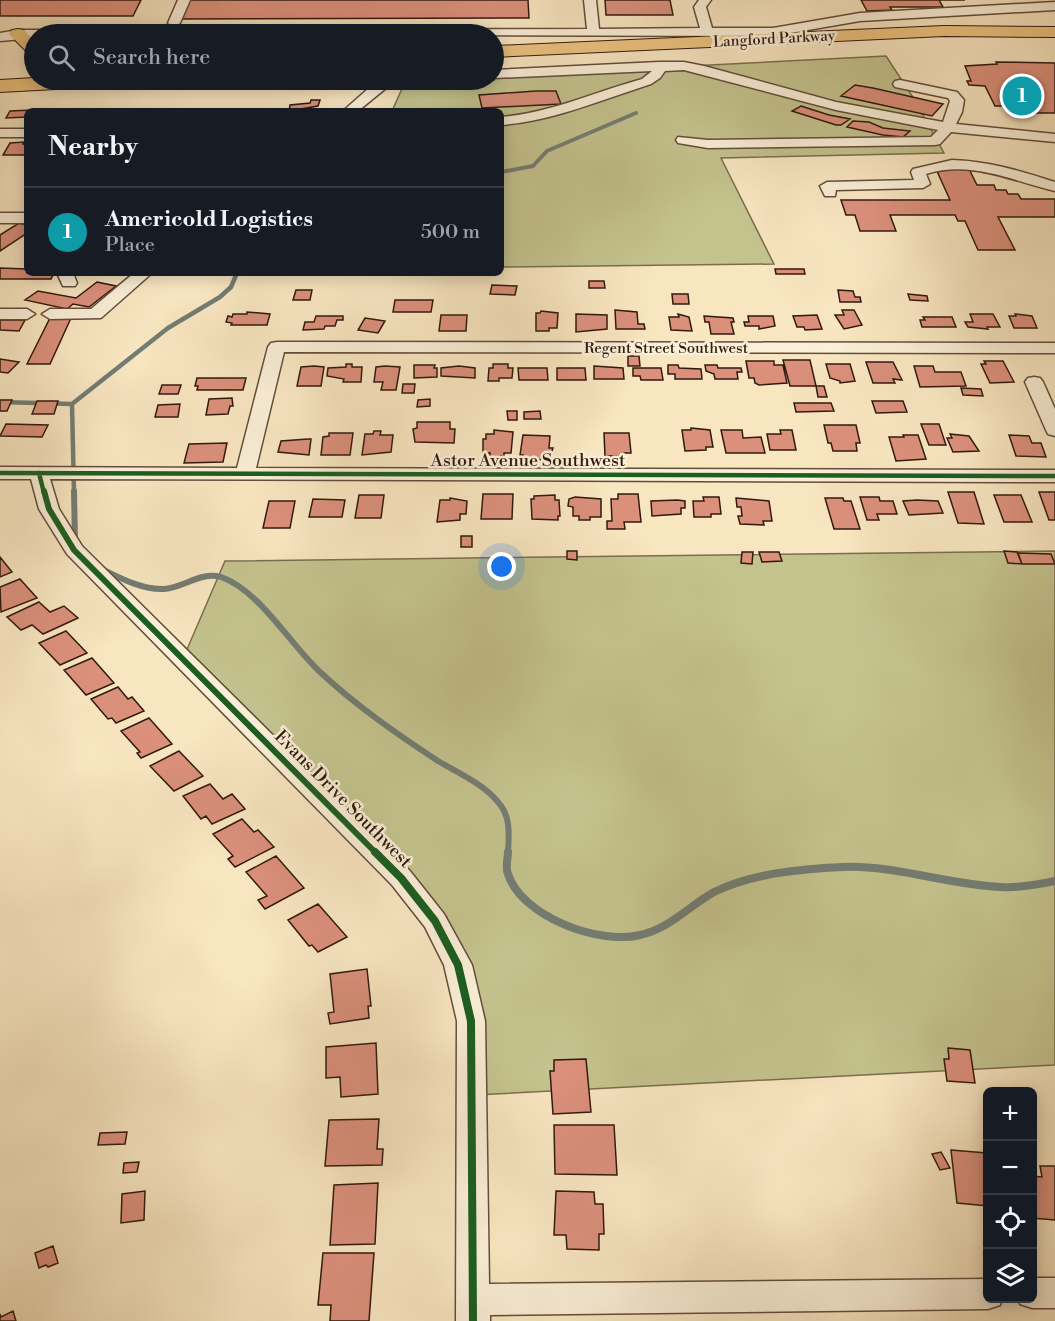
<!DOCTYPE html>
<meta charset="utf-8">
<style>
body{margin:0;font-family:"Libre Bodoni",serif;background:#20242c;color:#f1f3f6}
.controls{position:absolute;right:18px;bottom:18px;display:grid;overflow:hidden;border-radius:9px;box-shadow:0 3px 15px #0003}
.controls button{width:54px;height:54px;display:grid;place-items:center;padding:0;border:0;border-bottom:2px solid #363941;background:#171b24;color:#f1f3f6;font:30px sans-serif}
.you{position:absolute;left:502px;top:567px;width:21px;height:21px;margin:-15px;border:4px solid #fff;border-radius:50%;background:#1a73e8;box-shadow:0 0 0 9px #1a73e833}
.badge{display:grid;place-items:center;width:39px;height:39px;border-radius:50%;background:#d93025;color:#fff;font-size:20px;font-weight:700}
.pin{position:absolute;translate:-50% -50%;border:3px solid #fff;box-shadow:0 2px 6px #0006}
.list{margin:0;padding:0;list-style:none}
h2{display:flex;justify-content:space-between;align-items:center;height:78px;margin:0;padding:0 24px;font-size:26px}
h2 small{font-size:20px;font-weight:400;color:#9ea1a6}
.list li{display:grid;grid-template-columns:39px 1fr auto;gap:18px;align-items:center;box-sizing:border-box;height:90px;padding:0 24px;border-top:2px solid #363941}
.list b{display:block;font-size:22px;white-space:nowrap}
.list p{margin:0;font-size:20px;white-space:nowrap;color:#9ea1a6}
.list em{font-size:20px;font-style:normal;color:#9ea1a6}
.icon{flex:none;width:33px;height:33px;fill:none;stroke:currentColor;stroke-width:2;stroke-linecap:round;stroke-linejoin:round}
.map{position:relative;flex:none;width:1055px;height:1321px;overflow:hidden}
.search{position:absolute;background:#171b24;box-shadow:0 3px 15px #0003;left:24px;top:24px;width:480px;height:66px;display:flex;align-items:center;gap:15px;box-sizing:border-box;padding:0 21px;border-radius:33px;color:#9ea1a6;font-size:22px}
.panel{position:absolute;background:#171b24;box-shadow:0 3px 15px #0003;left:24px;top:108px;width:480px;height:168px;border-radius:9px}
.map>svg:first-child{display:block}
.green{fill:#c4c38e;stroke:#7b6e4e;stroke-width:1.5}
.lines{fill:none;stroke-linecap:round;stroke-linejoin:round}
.stream-far3{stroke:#737d73;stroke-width:4}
.stream-far2{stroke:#737d73;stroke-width:4.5}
.stream-far1{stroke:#737d73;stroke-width:6}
.stream{stroke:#737d73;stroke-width:8}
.building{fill:#db907c;stroke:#32190e;stroke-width:1.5}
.minor-casing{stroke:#644c3b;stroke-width:3}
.highway-casing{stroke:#32190e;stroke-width:2}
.minor{fill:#faefd7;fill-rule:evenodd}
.highway{fill:#ecc380;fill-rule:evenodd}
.cycleway-far2-casing{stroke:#faefd7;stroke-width:8}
.cycleway-far1-casing{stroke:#faefd7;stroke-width:10}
.cycleway-casing{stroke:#faefd7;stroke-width:11}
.cycleway-far2{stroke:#1b5e20;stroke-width:4.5}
.cycleway-far1{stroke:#1b5e20;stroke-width:6}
.cycleway{stroke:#1b5e20;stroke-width:8}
.labels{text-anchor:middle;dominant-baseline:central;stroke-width:5;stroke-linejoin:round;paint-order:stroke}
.far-street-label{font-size:15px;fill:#32190e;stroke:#faefd7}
.street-label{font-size:18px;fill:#32190e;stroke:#faefd7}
</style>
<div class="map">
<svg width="1055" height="1321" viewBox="0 0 1055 1321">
<rect width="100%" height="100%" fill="#f8e6c1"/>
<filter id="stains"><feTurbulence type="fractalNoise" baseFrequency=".00333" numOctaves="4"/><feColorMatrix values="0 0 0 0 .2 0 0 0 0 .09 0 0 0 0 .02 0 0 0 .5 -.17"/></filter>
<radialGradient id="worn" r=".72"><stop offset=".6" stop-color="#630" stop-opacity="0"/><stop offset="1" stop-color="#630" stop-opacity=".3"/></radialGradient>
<path class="green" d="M886,56L914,99L944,153L721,158L774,264L501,267V111H392L405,82L494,80V76Z
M1055,551V1065L475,1095L447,917L182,661L225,561Z"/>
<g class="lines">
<path class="stream-far3" d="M501,172L533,166L547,151L636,113"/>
<path class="stream-far2" d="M0,402L72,404L168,328L220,297L231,287L237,273
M72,404L74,493"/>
<path class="stream-far1" d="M74,491L75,541
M104,570C122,579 143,590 164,589C183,588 201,571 221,577C259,590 290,644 319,671C355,705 397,734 438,761C458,773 482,783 498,802C511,816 509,835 508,853"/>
<path class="stream" d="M508,852C508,859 505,867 508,874C522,917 599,945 640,935C669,929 689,906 714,892C753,873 801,869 843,867C897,865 948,885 1001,887C1019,888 1037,885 1055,881"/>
</g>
<path class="building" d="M0,0H141L133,16H0Z
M190,0H528L529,18L182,19Z
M605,0H670L673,15H606Z
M861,0H965H939L943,7H890L892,10L867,11Z
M996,62L1055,63V113H1009L1006,106H995L985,86L969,85L967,81H971L965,66L997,64Z
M855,85L873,88L943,104L932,116L841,96Z
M536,91H556L561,104L482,108L479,95Z
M311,100H320L318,106L289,111L290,105L310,103Z
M801,106L829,115L850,119L841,125H836L792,111Z
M32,110L27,111V117L6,118L10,111Z
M853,121L869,122L883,128L910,131L903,137L883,135L847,127Z
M24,142L23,144H27V151L24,155H3L10,143Z
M936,169H969L977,185H994L996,190H1006L1008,194H1018L1021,199H1055V217H998L1015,250H978L965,221H958L955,215H890L896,231H860L855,215H846L841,200H950Z
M19,223L27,225V233L0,251V235Z
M0,268L27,269V273H54L51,279H0Z
M775,269H804L805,274H776Z
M589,281H604L605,288H589Z
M97,282L116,286L89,307L73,304L67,309L25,300L38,291L76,298Z
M492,285L517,286L515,295L490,294Z
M296,290H312L310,300H293Z
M838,290L853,291L855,297H860L861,302H840Z
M672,294H688L689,304H673Z
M908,294L927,296L928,301L910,300Z
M395,300H433L431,312H393Z
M615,310L637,312L638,324H644L645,329H616Z
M842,310H854L862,325L844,329L835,315H844Z
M541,311L558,313L557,328H549V331H536V313H540Z
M247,312L270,314L267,325H231L232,323L226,322L228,316L232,317L233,314H247Z
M576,314L607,315V329L576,332Z
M678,314L689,317L692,331L671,330L669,317H679Z
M970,314H993L1000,327H987L988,329L968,327L965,322H973Z
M1015,314L1032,316L1037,328H1014L1009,316H1016Z
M441,315H467L466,331H439Z
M817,315L822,329L805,330L804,327H797L793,316Z
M316,316H343V320H337L335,326H325L324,329L303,330L305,322H314Z
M704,316L733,318L734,322H731L734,334H711L709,322H705Z
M748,316H773L775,326L759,329V326H745L744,322H749Z
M923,317H952L956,327H922L920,320H925Z
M50,318H71L50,364H27Z
M365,318L385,321L378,333L358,330Z
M0,320H25L19,331L0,330Z
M628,356H639L640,366H628Z
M0,359L19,362L8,373L0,372Z
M783,360H810L816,386H790Z
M746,361H774V365H783L787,383L759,385L755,383L754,378H749Z
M984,361H1003L1014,382L990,383L981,364H986Z
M866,362H893L902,380L893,379L895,383H873Z
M346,364H352V367H362L361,382H343L344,379L327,376L328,368L346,367Z
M493,364H508V368H513L512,378H499V381H488L489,368H493Z
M826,364H850L855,381L840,383V381L830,378Z
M414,365H435L434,368H437V377L414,378Z
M668,365H678L679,368L701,369L702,379H675V374H668Z
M705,365H717L718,368H741L742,372H737L738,379H715L714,374L706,371Z
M314,366L324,367L321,386H297L301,367Z
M385,366L400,367L396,390H381L383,382H374L376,367Z
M459,366L475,368V378L441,376V368Z
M594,366L623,368L624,379H594Z
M914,366H933L935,372H961L966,386L920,387Z
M518,368H547L548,380H519Z
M557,368H585L586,380H557Z
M633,368H661L663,380H641L640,376H633Z
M197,378H246L243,390H197L198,386H195Z
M403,384H415L414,393H402Z
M162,385H181L178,394H159Z
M816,386H824L827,397H818Z
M961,388L981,389L983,396L963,395Z
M232,398L233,406H230L228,414L206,415L209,399Z
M430,399V406L417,407L418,400Z
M0,400H12L7,411H0Z
M37,401H58L54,414H32Z
M872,401H903L907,412L876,413Z
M794,403H831L834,411L796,412Z
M180,404L178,417H155L158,405Z
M507,411H517V420H508Z
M540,411L541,419H524V412Z
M417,422H450V429H455L454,443L415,442L413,429L417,428Z
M6,424L48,425L42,437L0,436Z
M921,424H939L946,445H929Z
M824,425H856L860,443H856L857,451H833L831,443H828Z
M691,428L710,430L713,447H706V450L685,451L682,430H691Z
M494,430L513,432L511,453H504V456L490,457V453H483V439H486V434H494Z
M721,430H742L743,438L761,437L765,453H726Z
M780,430H792L796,450H770L767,434H781Z
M374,431H381L380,435H393L391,452L362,455L365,434H373Z
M329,433H353L350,455H321L323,437L329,436Z
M604,433H629L631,453H622V456H605Z
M950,434L969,436L979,451L953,452L947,438H952Z
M523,435L550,436L549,448H553L549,460L522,459L523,455H520Z
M903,435H918L926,459L896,461L889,437H904Z
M1009,435L1029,436L1032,443H1041L1046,457L1016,456Z
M308,439H311L309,455L278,452L281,441Z
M227,443L223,462L184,463L189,444Z
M948,492H974L984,524L958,523Z
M1039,492H1055V520H1049Z
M483,494H513L512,519H481Z
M618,494H638L641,522H624L625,529H607V521H612L611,499H618Z
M359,495H384L381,518H355Z
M555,495V500H559L560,516H558V520L532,519L531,499H534V496Z
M994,495H1021L1032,522H1004Z
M575,497L601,499V517H590V520H579V516H573V507L568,506L569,499Z
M703,497H719L721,514H711V517H694L693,501H704Z
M860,497H879L880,501H893L897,514H877L879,520H867Z
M450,498L467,501L466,514H460V520L437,522L440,500H450Z
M736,498L769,501L772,521H763L764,525L740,524L738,516H742L741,507H737Z
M825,498H843L844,501H851L860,529H834Z
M313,499L345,500L342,517H309Z
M677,500L685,501V508H681V514L652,516L651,501Z
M917,500L938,501L943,513L909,515L903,501Z
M269,501H295L290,528H263Z
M461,536H472V547H461Z
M567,551H577V560L567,559Z
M1004,551L1017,552L1022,564L1008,563Z
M742,552H753L752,564L741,563Z
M759,552H779L782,561L762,562Z
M1018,553L1051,554L1055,564H1022Z
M0,557L12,572L0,577Z
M20,579L37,598L1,612L0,587Z
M39,602L50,612L64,606L78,618L43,634L32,625L21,630L7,617Z
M66,631L87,653L60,665L39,643Z
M92,658L114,683L86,695L64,670Z
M118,687L128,699L132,697L144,711L116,723L112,718L108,719L91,699Z
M149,718L172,744L141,758L137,753L140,752L121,731Z
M179,751L203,776L174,791L150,766Z
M210,784L223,799L232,794L245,809L212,824L206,816L201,819L183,796Z
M242,819L254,832L258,830L274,847L235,867L228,859L233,856L213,834Z
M276,856L304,888L265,909L258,900L267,896L246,872Z
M318,904L347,937L318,952L312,945L309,946L288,920Z
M367,969L371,1006H368L369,1018L330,1024L328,1013L334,1012L330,974Z
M376,1043L378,1094L341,1097L340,1077L326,1078V1047Z
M948,1048L970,1050L975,1083L947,1081L944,1059H949Z
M586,1059L591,1112L553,1114L550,1071H554V1060Z
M379,1119L377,1149H383L382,1165L325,1166L329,1120Z
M554,1125H614L617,1175L555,1174Z
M127,1132L125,1144L98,1145L100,1133Z
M951,1150L987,1153L988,1206L957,1203Z
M941,1152L950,1168L940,1170L932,1154Z
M139,1162L137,1172L123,1173L124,1163Z
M1040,1166H1055V1220L1032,1218V1176L1042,1177Z
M378,1183L375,1244L330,1245L334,1185Z
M145,1191L144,1220L121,1223L122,1194Z
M556,1191L594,1192L595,1204H603L604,1234H599V1250L567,1249L566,1235H554Z
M53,1246L58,1263L48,1267L46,1265L39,1268L35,1253Z
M323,1253H374L369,1321H330L331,1305H318Z
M13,1311L16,1321H0V1314L1,1317Z"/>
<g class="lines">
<defs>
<path id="minor" d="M178,0H190L180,23L174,27L168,23Z
M584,0H596L599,29L700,28L694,7L699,0H711L706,7L712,28H773L860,13L1055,2V10L860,21L773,36L34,34V38L0,41V33L18,30L587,29Z
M659,62H684L704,66L836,102L943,122L950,101L948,98L895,87L893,84L895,81L900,80L957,92L964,100L962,112L956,124L1055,134V142L951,132L940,144L935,145L708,148L678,143L676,140L678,137L708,140L931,137L938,130L836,110L684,70L665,71L660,78L651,84C601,100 553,121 501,125V117C550,113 595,92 642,79L652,71L494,78V70Z
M378,80H396L358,111H343Z
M0,129H27V137H0Z
M952,160C988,161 1021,171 1055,182V191C1012,181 972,160 926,174L930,184L923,188L836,190L835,196H825L820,186L827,182L914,180L911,172L913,169Z
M0,213H27V223H0Z
M57,273H73L77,283L75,286H63Z
M134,273H152L101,318L50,319L42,314L50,309H91Z
M0,309H27L35,314L27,319H0Z
M277,342L1055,343V353L284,352L256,468L1055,470V482L50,479L59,509L82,546L410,871L444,914L472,965L485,1021L489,1284L988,1279V1298H1002L1000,1305L988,1309L490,1315V1321H456L457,1021L444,965L425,927L392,885L67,554L39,509L31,479H0V467L237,468L268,347L271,343Z
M1034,377L1040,378L1043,382L1055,409V436L1048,434L1046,430L1025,382L1028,378Z
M1032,1278H1055V1308H1032L1020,1304L1018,1298H1032Z"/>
<path id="highway" d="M944,26L1055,27V37L944,36L494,57V46Z
M18,29L24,30L34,40V54L28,53L9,34L12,30Z
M34,78V80H121L118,84L111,86L0,92V80Z"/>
</defs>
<use href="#minor" class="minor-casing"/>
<use href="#highway" class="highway-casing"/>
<use href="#minor" class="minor"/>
<use href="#highway" class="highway"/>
<defs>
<path id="cycleway-far2" d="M0,473L1055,476
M39,473L44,493"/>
<path id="cycleway-far1" d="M44,491L49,509L74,550L376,853"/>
<path id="cycleway" d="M375,852L401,878L435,921L458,965L471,1021L473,1321"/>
</defs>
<use href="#cycleway-far2" class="cycleway-far2-casing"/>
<use href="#cycleway-far1" class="cycleway-far1-casing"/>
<use href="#cycleway" class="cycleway-casing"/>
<use href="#cycleway-far2" class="cycleway-far2"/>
<use href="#cycleway-far1" class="cycleway-far1"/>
<use href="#cycleway" class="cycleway"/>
</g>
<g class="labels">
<g class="far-street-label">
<text transform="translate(774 39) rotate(-3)">Langford Parkway</text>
<text x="666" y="348">Regent Street Southwest</text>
</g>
<g class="street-label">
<text x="528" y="460">Astor Avenue Southwest</text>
<text transform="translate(343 799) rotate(45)">Evans Drive Southwest</text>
</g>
</g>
<rect width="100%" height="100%" filter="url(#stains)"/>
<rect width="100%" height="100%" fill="url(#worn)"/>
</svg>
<div class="controls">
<button>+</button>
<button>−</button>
<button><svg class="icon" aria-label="locate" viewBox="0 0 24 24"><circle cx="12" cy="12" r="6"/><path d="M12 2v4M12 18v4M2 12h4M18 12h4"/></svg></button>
<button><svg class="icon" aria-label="layers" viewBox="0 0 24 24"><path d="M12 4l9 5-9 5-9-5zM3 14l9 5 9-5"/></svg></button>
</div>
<div class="you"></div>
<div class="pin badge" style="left:1022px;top:96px;background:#0f9aa8">1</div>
<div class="search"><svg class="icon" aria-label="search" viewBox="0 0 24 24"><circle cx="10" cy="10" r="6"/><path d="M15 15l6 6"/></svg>Search here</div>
<section class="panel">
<h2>Nearby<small></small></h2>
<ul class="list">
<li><span class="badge" style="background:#0f9aa8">1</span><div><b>Americold Logistics</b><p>Place</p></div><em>500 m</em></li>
</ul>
</section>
</div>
